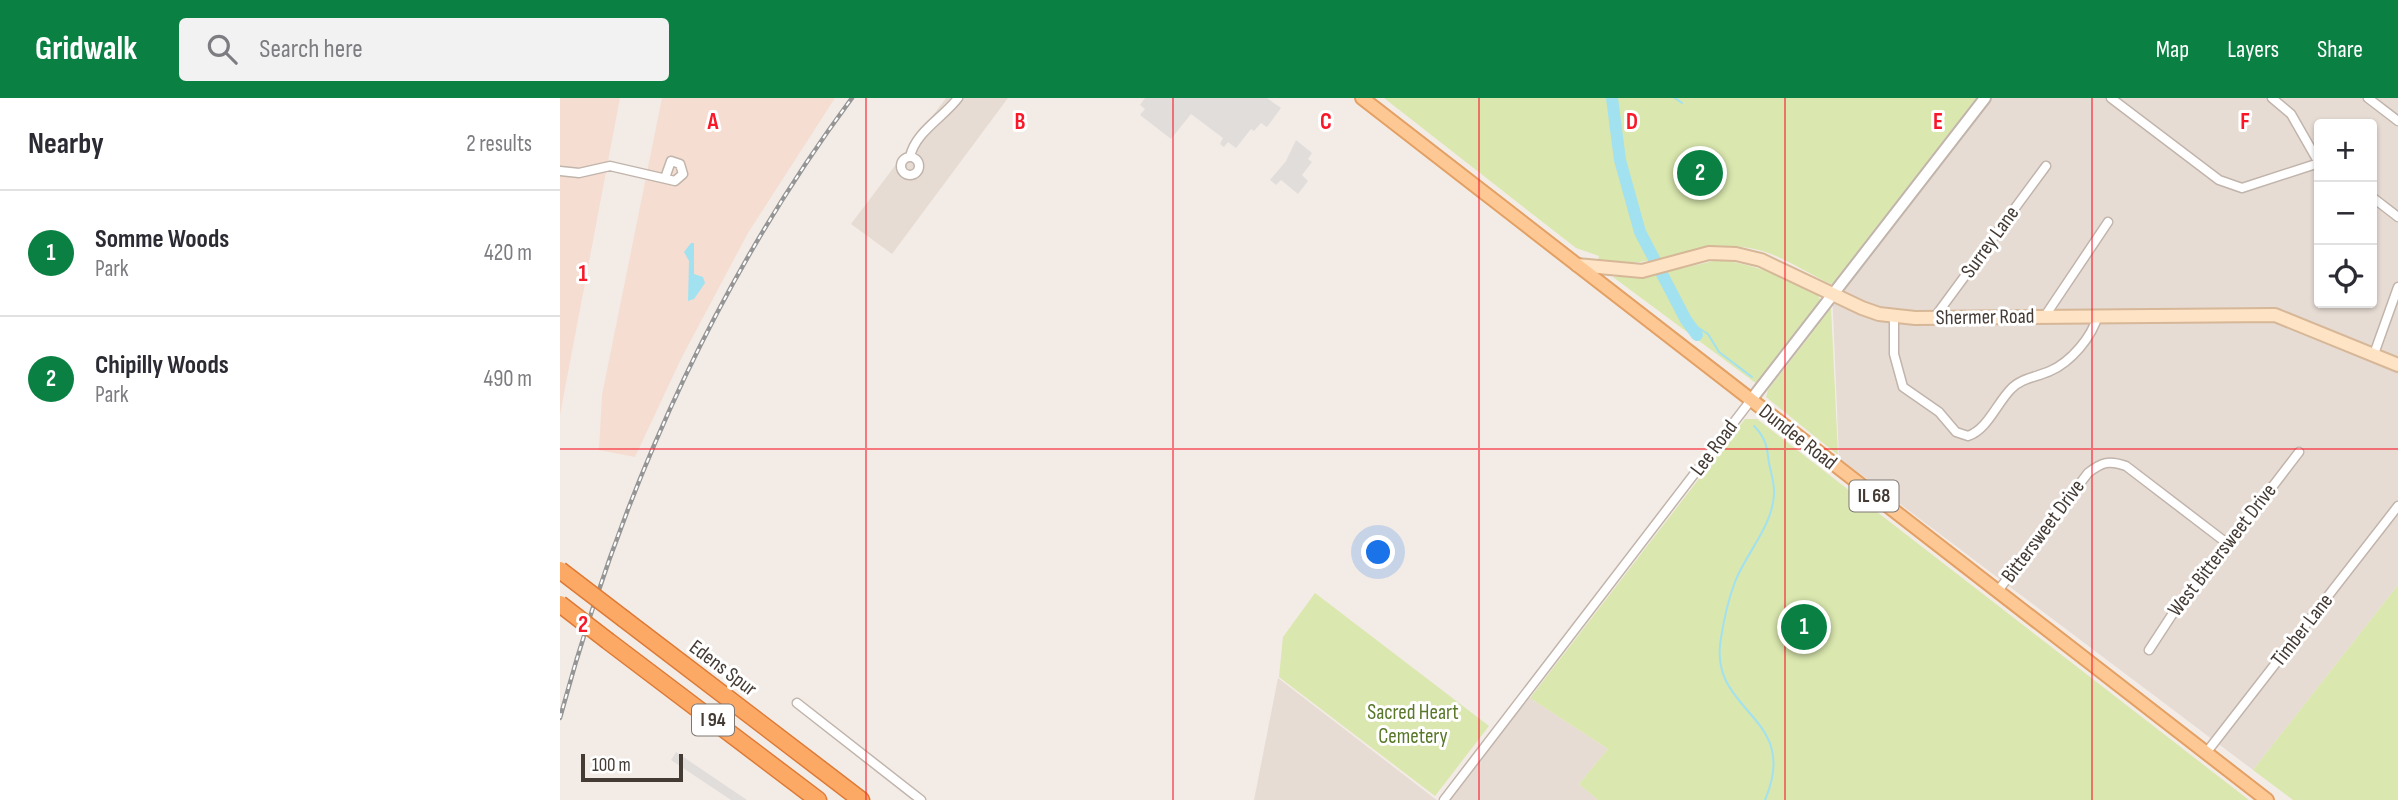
<!DOCTYPE html>
<meta charset="utf-8">
<style>
body{margin:0;font-family:"Sofia Sans Condensed",sans-serif;background:#f2f2f3;color:#2b2b33}
.controls{position:absolute;right:21px;top:21px;display:grid;overflow:hidden;border-radius:7px;box-shadow:0 2px 5px #0004}
.controls button{width:63px;height:63px;display:grid;place-items:center;padding:0;border:0;border-bottom:2px solid #e1e1e2;background:#fff;color:#2b2b33;font:35px sans-serif}
.scale{position:absolute;left:21px;bottom:18px;width:102px;box-sizing:border-box;padding-left:7px;border:4px solid #453b35;border-top:0;font-size:19px;line-height:24px;white-space:nowrap;color:#453b35;-webkit-text-stroke:5px #fff;paint-order:stroke}
.you{position:absolute;left:819px;top:455px;width:24px;height:24px;margin:-18px;border:5px solid #fff;border-radius:50%;background:#1a73e8;box-shadow:0 0 0 10px #1a73e833}
.badge{display:grid;place-items:center;width:46px;height:46px;border-radius:50%;background:#0b8043;color:#fff;font-size:23px;font-weight:700}
.pin{position:absolute;translate:-50% -50%;border:4px solid #fff;box-shadow:0 2px 7px #0006}
.list{margin:0;padding:0;list-style:none}
h2{display:flex;justify-content:space-between;align-items:center;height:91px;margin:0;padding:0 28px;font-size:30px}
h2 small{font-size:23px;font-weight:400;color:#7c7c81}
.list li{display:grid;grid-template-columns:46px 1fr auto;gap:21px;align-items:center;box-sizing:border-box;height:126px;padding:0 28px;border-top:2px solid #e1e1e2}
.list b{display:block;font-size:26px;white-space:nowrap}
.list p{margin:0;font-size:23px;white-space:nowrap;color:#7c7c81}
.list em{font-size:23px;font-style:normal;color:#7c7c81}
.icon{flex:none;width:38px;height:38px;fill:none;stroke:currentColor;stroke-width:2;stroke-linecap:round;stroke-linejoin:round}
.map{position:relative;flex:none;width:1838px;height:702px;overflow:hidden}
header{display:flex;align-items:center;gap:42px;box-sizing:border-box;height:98px;padding:0 35px;background:#0b8043;color:#fff}
header strong{font-size:33px}
nav{display:flex;gap:38px;margin-inline-start:auto;font-size:24px}
.search{width:490px;height:63px;background:#f2f2f3;display:flex;align-items:center;gap:18px;box-sizing:border-box;padding:0 24px;border-radius:7px;color:#7c7c81;font-size:26px}
main{display:flex}
aside{flex:1;background:#fff}
.map>svg:first-child{display:block}
.residential{fill:#e7dcd4;fill-rule:evenodd}
.commercial{fill:#f5ddd1}
.green{fill:#dae7ae}
.parking{fill:#e1dddb}
.water{fill:#a2e1f0}
.lines{fill:none;stroke-linecap:round;stroke-linejoin:round}
.stream{stroke:#a2e1f0;stroke-width:2}
.river{stroke:#a2e1f0;stroke-width:12}
.minor-casing{stroke:#c1b4ab;stroke-width:11}
.tertiary-casing{stroke:#c1b4ab;stroke-width:14}
.secondary-casing{stroke:#d6b798;stroke-width:16}
.primary-casing{stroke:#e3a064;stroke-width:16}
.motorway-casing{stroke:#dc7a36;stroke-width:19}
.minor{stroke:#fff;stroke-width:8}
.tertiary{stroke:#fff;stroke-width:10}
.secondary{stroke:#fee3c4;stroke-width:12}
.primary{stroke:#fec894;stroke-width:12}
.motorway{stroke:#fda966;stroke-width:16}
.rail-casing{stroke:#959595;stroke-width:4.5}
.rail{stroke:#fff;stroke-width:2;stroke-dasharray:5;stroke-linecap:butt}
.motorway-bridge-casing{stroke:#dc7a36;stroke-width:19;stroke-linecap:butt}
.motorway-bridge{stroke:#fda966;stroke-width:16}
.grid{fill:none;stroke:#f91728;stroke-width:2;stroke-opacity:0.55}
.labels{text-anchor:middle;dominant-baseline:central;stroke-width:6;stroke-linejoin:round;paint-order:stroke}
.shield{fill:#fff;stroke:#7d7672;stroke-width:2}
.shield-label{font-size:19px;font-weight:bold;fill:#453b35}
.street-label{font-size:21px;fill:#453b35;stroke:#fff}
.park-label{font-size:21px;fill:#587729;stroke:#fff}
.grid-label{font-size:23px;text-anchor:middle;font-weight:bold;fill:#f91728;stroke:#fff;stroke-width:6;stroke-linejoin:round;paint-order:stroke}
</style>
<header>
<strong>Gridwalk</strong>
<div class="search"><svg class="icon" aria-label="search" viewBox="0 0 24 24"><circle cx="10" cy="10" r="6"/><path d="M15 15l6 6"/></svg>Search here</div>
<nav><a>Map</a><a>Layers</a><a>Share</a></nav>
</header>
<main>
<aside>
<h2>Nearby<small>2 results</small></h2>
<ul class="list">
<li><span class="badge">1</span><div><b>Somme Woods</b><p>Park</p></div><em>420 m</em></li>
<li><span class="badge">2</span><div><b>Chipilly Woods</b><p>Park</p></div><em>490 m</em></li>
</ul>
</aside>
<div class="map">
<svg width="1838" height="702" viewBox="0 0 1838 702">
<rect width="100%" height="100%" fill="#f3ece6"/>
<path class="residential" d="M386,0H448L332,156L291,126Z
M1419,0H1838V487L1693,672L1279,360L1272,191ZM1759,26H1812V205H1759Z
M718,580L874,700L877,702H694Z
M967,598L1048,651L1019,686L1038,702H887Z"/>
<path class="commercial" d="M0,0H60L0,317Z
M102,0H275L188,135L121,261L75,359L39,352L42,297Z"/>
<path class="green" d="M824,0H1417L1273,187C1247,175 1217,154 1189,150C1136,141 1091,175 1038,162L1039,158L1016,150Z
M1158,162C1195,165 1226,181 1258,197L1261,203L1197,286L1053,179L1093,177Z
M1271,210L1278,357L1206,299L1208,292Z
M1185,321H1197L1689,702H1038L1019,686L1048,651L970,600Z
M1838,487V702H1733L1693,672Z
M755,495L929,628L875,698L719,579L723,539Z"/>
<path class="parking" d="M585,0H707L721,10L707,29L701,25L694,33L691,31L676,50L668,44L664,49L660,46L663,40L631,16L611,41L580,17L585,11L580,7Z
M736,42L752,55L748,61L752,64L742,77L748,83L738,96L721,82L716,87L710,82L726,63Z
M116,654L187,702H171L111,662Z"/>
<path class="water" d="M131,145H134V176L143,179L145,185L134,201L128,203L129,163L124,154Z"/>
<g class="lines">
<path class="stream" d="M1115,0L1122,5
M1126,222L1148,236L1159,254L1192,279
M1194,328C1206,340 1207,349 1209,365C1211,375 1215,387 1214,397C1212,429 1186,455 1175,484C1168,502 1164,521 1161,540C1147,616 1242,616 1205,702"/>
<path class="river" d="M1052,0L1060,62L1080,134L1126,222L1137,237"/>
<defs>
<path id="minor" d="M1551,0L1659,82L1682,90L1759,65L1731,16L1712,0
M1808,0L1838,23
M341 68a9 9 0 1 1 18 0a9 9 0 1 1-18 0Z
M350,59C355,34 384,19 398,0
M0,73L19,75L50,68L115,83L123,76L120,66L111,63L105,80
M1812,99L1838,119
M1334,218V256L1343,289L1379,314L1396,334L1408,338C1427,332 1437,305 1451,291C1461,280 1477,279 1490,273C1511,264 1532,239 1538,217
M1485,218L1548,124
M1374,220L1486,68
M1814,256L1838,189
M1437,494L1528,375C1542,364 1549,362 1566,368L1668,446
M1589,552L1621,503L1634,491L1739,354
M237,605L361,702
M1646,655L1838,408
M884,702L1191,302"/>
<path id="tertiary" d="M1191,302L1425,0"/>
<path id="secondary" d="M1017,167L1082,173L1149,155L1176,156L1201,162L1302,210L1319,216L1355,220L1715,217L1838,267"/>
<path id="primary" d="M802,0L1707,702"/>
<path id="motorway" d="M64,521L301,702
M48,543L258,702"/>
</defs>
<use href="#minor" class="minor-casing"/>
<use href="#tertiary" class="tertiary-casing"/>
<use href="#secondary" class="secondary-casing"/>
<use href="#primary" class="primary-casing"/>
<use href="#motorway" class="motorway-casing"/>
<use href="#minor" class="minor"/>
<use href="#tertiary" class="tertiary"/>
<use href="#secondary" class="secondary"/>
<use href="#primary" class="primary"/>
<use href="#motorway" class="motorway"/>
<defs>
<path id="rail" d="M0,620C60,398 154,186 292,0"/>
</defs>
<use href="#rail" class="rail-casing"/>
<use href="#rail" class="rail"/>
<defs>
<path id="motorway-bridge" d="M0,472L64,521
M0,506L48,543"/>
</defs>
<use href="#motorway-bridge" class="motorway-bridge-casing"/>
<use href="#motorway-bridge" class="motorway-bridge"/>
</g>
<path class="grid" d="M306,0V702M613,0V702M919,0V702M1225,0V702M1532,0V702M0,351H1838"/>
<g class="labels">
<g class="shield">
<rect x="1289.5" y="382.5" width="49" height="31" rx="5"/>
<rect x="132" y="606.5" width="42" height="31" rx="5"/>
</g>
<g class="shield-label">
<text x="1314" y="398">IL 68</text>
<text x="153" y="622">I 94</text>
</g>
<g class="street-label">
<text transform="translate(1430 144) rotate(-54)">Surrey Lane</text>
<text transform="translate(1425 219) rotate(-1)">Shermer Road</text>
<text transform="translate(1238 339) rotate(38)">Dundee Road</text>
<text transform="translate(1154 350) rotate(-53)">Lee Road</text>
<text transform="translate(1483 433) rotate(-53)">Bittersweet Drive</text>
<text transform="translate(1662 452) rotate(-52)">West Bittersweet Drive</text>
<text transform="translate(1742 532) rotate(-52)">Timber Lane</text>
<text transform="translate(163 570) rotate(37)">Edens Spur</text>
</g>
<g class="park-label">
<text x="853" y="614">Sacred Heart<tspan x="853" dy="24">Cemetery</tspan></text>
</g>
</g>
<g class="grid-label">
<text x="153" y="31">A</text>
<text x="460" y="31">B</text>
<text x="766" y="31">C</text>
<text x="1072" y="31">D</text>
<text x="1378" y="31">E</text>
<text x="1685" y="31">F</text>
<text x="23" y="183">1</text>
<text x="23" y="534">2</text>
</g>
</svg>
<div class="controls">
<button>+</button>
<button>−</button>
<button><svg class="icon" aria-label="locate" viewBox="0 0 24 24"><circle cx="12" cy="12" r="6"/><path d="M12 2v4M12 18v4M2 12h4M18 12h4"/></svg></button>
</div>
<div class="scale">100 m</div>
<div class="you"></div>
<div class="pin badge" style="left:1244px;top:529px">1</div>
<div class="pin badge" style="left:1140px;top:75px">2</div>
</div>
</main>
